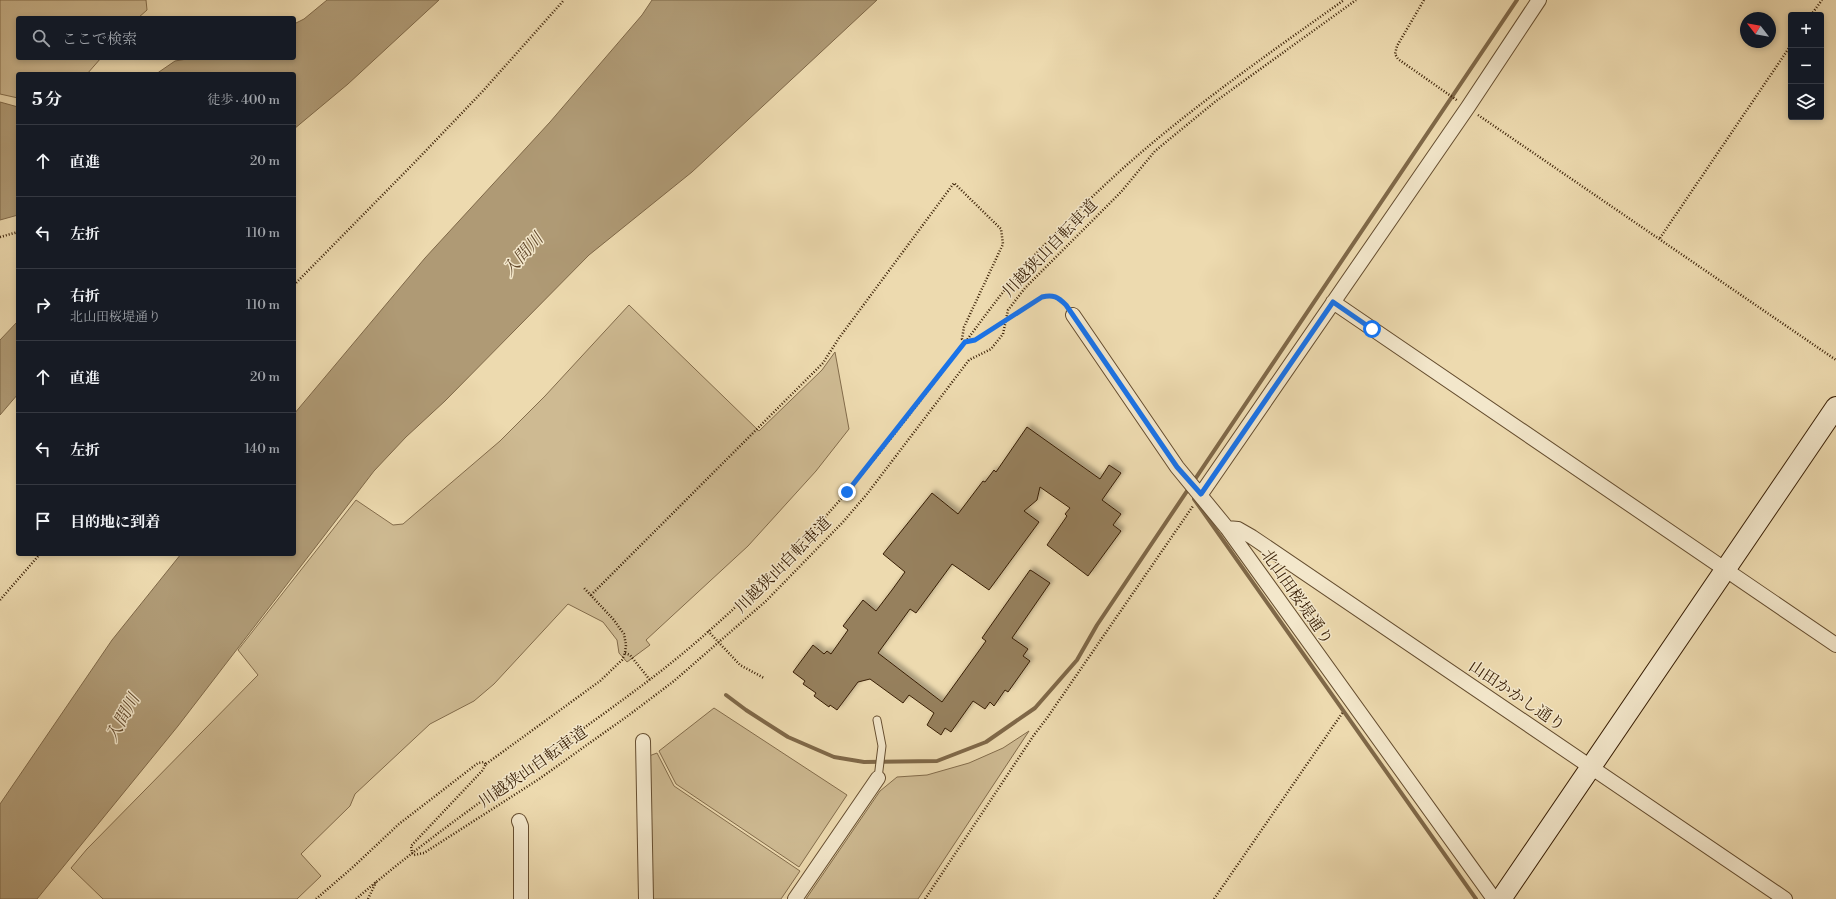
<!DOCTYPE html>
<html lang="ja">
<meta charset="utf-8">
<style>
body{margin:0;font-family:"Libre Bodoni","Noto Serif JP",serif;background:#20242c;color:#f1f3f6}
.controls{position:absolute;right:12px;top:12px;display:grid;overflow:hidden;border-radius:4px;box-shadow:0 2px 6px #0003}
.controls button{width:36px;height:36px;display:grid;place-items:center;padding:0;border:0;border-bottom:1px solid #363941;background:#171b24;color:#f1f3f6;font:20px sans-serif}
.compass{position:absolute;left:1740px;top:12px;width:36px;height:36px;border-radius:50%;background:#171b24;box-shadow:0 2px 6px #0003;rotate:301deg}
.stop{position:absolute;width:12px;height:12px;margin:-9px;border:3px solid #1a73e8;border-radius:50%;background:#fff}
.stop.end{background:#1a73e8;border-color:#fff;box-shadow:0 1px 4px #0008}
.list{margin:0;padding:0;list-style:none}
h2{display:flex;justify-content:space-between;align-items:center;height:52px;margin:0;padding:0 16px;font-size:17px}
h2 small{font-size:13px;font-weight:400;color:#9ea1a6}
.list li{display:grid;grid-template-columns:26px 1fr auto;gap:12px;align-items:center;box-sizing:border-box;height:72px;padding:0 16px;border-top:1px solid #363941}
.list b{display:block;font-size:15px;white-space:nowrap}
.list p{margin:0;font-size:13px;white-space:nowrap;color:#9ea1a6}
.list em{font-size:13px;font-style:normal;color:#9ea1a6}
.icon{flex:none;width:22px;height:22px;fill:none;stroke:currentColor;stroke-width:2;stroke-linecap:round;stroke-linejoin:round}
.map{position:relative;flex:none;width:1836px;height:899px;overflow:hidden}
.search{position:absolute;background:#171b24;box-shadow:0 2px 6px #0003;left:16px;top:16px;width:280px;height:44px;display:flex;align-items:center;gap:10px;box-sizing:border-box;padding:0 14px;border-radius:4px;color:#9ea1a6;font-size:15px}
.panel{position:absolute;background:#171b24;box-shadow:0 2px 6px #0003;left:16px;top:72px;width:280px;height:484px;border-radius:4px}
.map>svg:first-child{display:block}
.green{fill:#ceba92;stroke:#836c4b}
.water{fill:#af9a75;stroke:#7f6848}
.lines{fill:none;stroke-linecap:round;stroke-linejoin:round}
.stream{stroke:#7f6848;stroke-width:4}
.building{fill:#96805d;stroke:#381e04;filter:url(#shadow)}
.lane-casing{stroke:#654d2f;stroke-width:9}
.street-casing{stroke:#654d2f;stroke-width:16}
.secondary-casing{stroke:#381e04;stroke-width:22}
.path{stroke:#381e04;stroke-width:2.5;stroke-dasharray:1 2;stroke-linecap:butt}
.lane{stroke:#f3e7cb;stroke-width:7}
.street{stroke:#f3e7cb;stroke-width:14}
.secondary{stroke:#f3e7cb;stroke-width:20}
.route{stroke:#1a73e8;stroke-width:5}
.labels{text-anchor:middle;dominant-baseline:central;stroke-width:3;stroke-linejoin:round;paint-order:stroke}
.street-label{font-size:16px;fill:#381e04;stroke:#f3e7cb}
.water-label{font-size:17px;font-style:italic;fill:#62492c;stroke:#f3e7cb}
</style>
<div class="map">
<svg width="1836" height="899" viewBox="0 0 1836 899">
<defs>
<filter id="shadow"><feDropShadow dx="3.5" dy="-3.5" stdDeviation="2" flood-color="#0004"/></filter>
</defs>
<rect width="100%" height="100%" fill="#eddaaf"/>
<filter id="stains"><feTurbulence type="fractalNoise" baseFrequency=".005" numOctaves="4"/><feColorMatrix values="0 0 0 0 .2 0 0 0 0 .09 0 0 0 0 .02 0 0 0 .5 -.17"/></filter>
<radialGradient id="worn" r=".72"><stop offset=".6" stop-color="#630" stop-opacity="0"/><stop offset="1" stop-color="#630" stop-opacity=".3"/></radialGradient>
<path class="green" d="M0,0H146L147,10L138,18H18V58H101L87,74H18V98L0,94Z
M629,305L759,431L822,370L835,352L849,429L816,471L748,546L646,640L650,645L627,662L619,653L617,640L603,622L568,604L494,684L474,701L430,724L355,794L350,806L301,854L321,876L297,899H103L71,868L87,849L258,675L238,650L356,500L393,525L403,524L500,441L545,396Z
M714,708L847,795L799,867L676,784L659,751Z
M1029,731L918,899H806L880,791L897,777L927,775L969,763L1003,748Z
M657,753L674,786L800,871L781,899H651L649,756Z"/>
<path class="water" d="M327,0H439L348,84L294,129V74H156L175,61L193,58H294V24L304,19Z
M652,0H877L692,172L589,255L445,401L406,437L374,471L178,726L37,899H0V804L112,640L181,554H294V414L425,258L550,122L642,15Z
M0,102L18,107V215L0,220Z
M18,321V394L0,415V340Z"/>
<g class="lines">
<path class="stream" d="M1194,499L1476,899
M726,695L746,710L788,737L834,757L864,762L937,761L986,742L1035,708L1077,660L1097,625L1517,0"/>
</g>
<path class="building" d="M1027,427L1100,479L1109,465L1121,473L1102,500L1121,514L1113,525L1121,531L1088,576L1047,545L1067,516L1065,514L1070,508L1040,487L1037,500L1024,511L1039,522L989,590L952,564L916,613L910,609L878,653L942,702L986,641L982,638L1030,570L1032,571L1050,583L1012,638L1028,649L1023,656L1030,661L1008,692L1005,690L994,706L990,702L985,709L973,701L951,732L945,728L941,735L927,725L934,713L909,695L903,703L870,679L858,682L837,710L830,705L829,707L814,696L816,693L803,684L805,681L793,672L813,645L824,654L827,651L831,654L848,630L843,626L863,600L876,611L892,590L905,572L883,554L932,493L958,514L983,481L985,482L994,470L996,472Z"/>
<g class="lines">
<defs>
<path id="lane" d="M877,720L882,746L878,778"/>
<path id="street" d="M1333,302L1836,645
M1073,315L1177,467L1227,528L1494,899
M1201,494L1468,107L1539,0
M1227,528L1238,529L1252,537L1785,899
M643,741L646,899
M519,821L521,826V899
M795,899L878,778"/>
<path id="secondary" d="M1501,899L1836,407"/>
</defs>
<use href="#lane" class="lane-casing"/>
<use href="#street" class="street-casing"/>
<use href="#secondary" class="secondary-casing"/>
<path class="path" d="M1424,0L1397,46L1395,54L1398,59L1458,101
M1811,15L1822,0
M1478,115L1836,360
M0,237L18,232
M1660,238L1791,45
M294,285L415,162L482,92L564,0
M591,595L823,363L839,338L954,183L1001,229L1003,244L964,327L962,339L965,342L975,340L1042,297L1054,296L1066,305
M0,600L40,554
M708,631L740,665L764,678
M625,653L630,655L650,680
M486,764L600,681L622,660L625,653L626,645L624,634L613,619L584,588
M412,853L414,855L424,853L539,779L629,715L674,681L766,601L843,522L867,494L969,360L991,349L1003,334L1008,310L1025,288L1121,192L1155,151L1216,101L1356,0
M316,899L352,868L399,824L478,763L484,762L486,764L482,771L411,846L412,853
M356,899C448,820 551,754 648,681C689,650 728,615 765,579C835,513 894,435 953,358C979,325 1003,289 1032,258C1063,225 1095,193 1129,163C1196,104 1271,52 1344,0
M368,899L376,882
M925,899L1034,735L1047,718L1193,506
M1214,899L1343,712"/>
<use href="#lane" class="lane"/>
<use href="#street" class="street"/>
<use href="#secondary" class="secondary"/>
</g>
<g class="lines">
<path class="route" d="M847,492L965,342L975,340L1042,297C1053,294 1058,297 1066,305L1177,467L1201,494L1333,302L1372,329"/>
</g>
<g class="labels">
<g class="street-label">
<text transform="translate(1050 248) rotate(-46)">川越狭山自転車道</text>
<text transform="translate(783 565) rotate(-45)">川越狭山自転車道</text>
<text transform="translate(1297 597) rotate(55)">北山田桜堤通り</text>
<text transform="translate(1517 696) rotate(34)">山田かかし通り</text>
<text transform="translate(533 767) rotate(-35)">川越狭山自転車道</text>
</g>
<g class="water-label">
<text transform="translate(523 255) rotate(-48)">入間川</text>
<text transform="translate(123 718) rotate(-61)">入間川</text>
</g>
</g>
<rect width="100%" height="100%" filter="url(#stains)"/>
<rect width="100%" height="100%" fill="url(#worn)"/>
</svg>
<div class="controls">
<button>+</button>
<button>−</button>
<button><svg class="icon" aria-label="layers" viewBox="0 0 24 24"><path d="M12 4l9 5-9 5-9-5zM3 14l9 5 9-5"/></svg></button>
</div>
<svg class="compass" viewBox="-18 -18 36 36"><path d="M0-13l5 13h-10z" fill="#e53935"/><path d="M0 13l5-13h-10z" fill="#9ea1a6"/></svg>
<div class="stop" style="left:1372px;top:329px"></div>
<div class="stop end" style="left:847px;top:492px"></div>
<div class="search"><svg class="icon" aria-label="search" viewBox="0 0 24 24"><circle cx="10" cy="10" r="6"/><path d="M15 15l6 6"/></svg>ここで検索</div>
<section class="panel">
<h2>5 分<small>徒歩 · 400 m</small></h2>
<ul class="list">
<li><svg class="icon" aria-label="ahead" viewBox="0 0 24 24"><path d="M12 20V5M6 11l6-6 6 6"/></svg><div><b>直進</b></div><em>20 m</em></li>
<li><svg class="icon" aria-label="left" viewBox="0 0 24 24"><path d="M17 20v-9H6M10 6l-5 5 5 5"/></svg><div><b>左折</b></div><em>110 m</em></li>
<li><svg class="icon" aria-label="right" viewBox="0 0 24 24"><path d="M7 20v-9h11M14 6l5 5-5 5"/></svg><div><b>右折</b><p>北山田桜堤通り</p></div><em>110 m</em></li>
<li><svg class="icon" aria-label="ahead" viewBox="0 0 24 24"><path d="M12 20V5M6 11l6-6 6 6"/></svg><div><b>直進</b></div><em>20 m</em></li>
<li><svg class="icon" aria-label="left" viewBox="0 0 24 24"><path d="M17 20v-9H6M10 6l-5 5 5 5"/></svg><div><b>左折</b></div><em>140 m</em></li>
<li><svg class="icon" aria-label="arrive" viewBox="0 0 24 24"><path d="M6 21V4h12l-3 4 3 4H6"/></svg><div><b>目的地に到着</b></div></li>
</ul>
</section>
</div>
